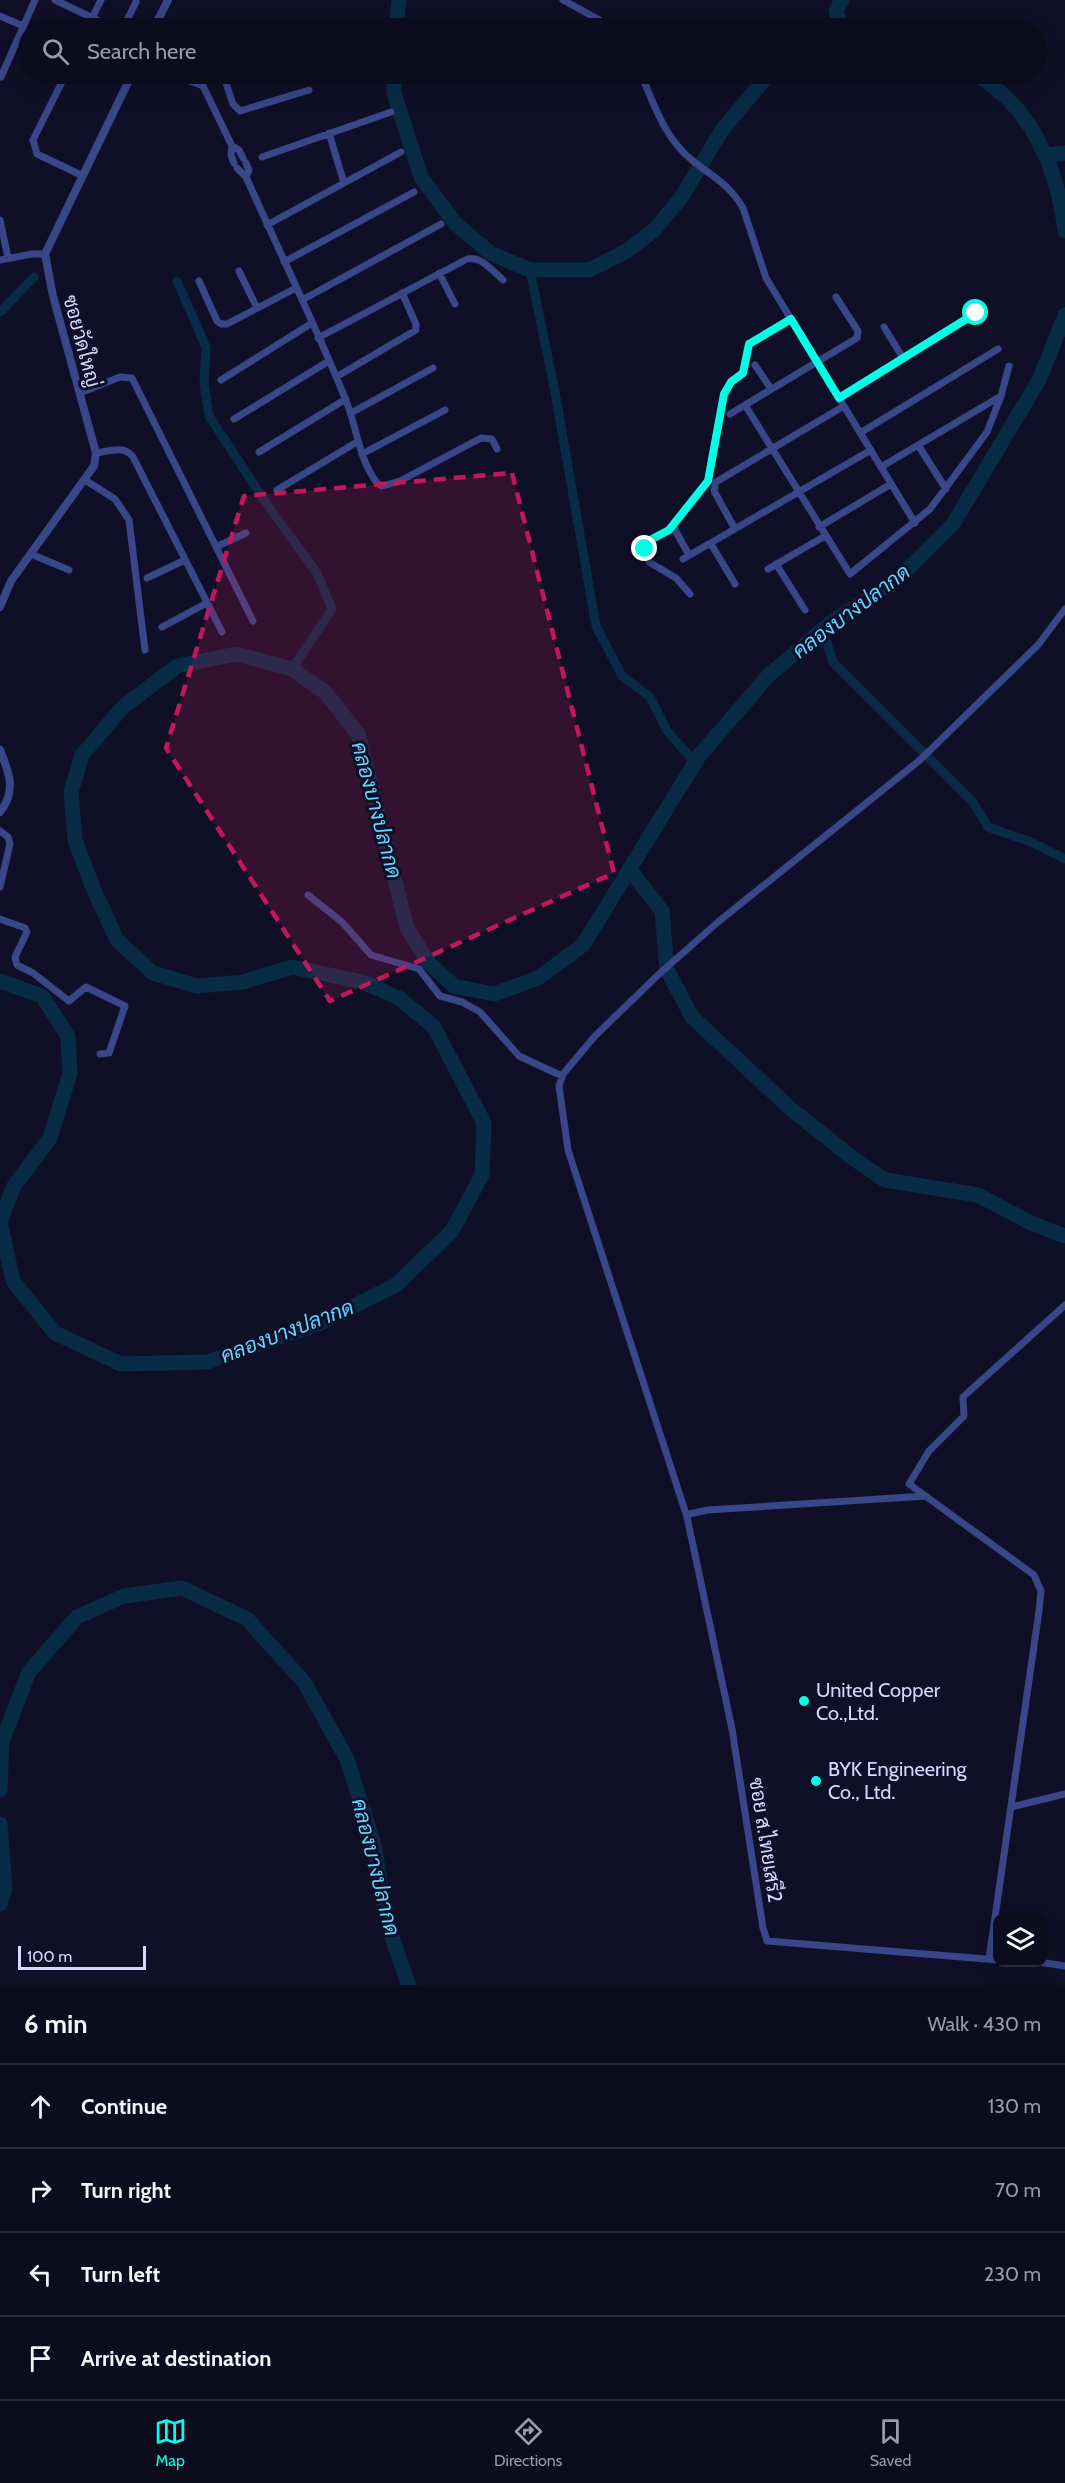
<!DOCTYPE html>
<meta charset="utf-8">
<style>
body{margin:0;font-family:Cabin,Sarabun,sans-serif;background:#191a2a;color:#f1f3f6}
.controls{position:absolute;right:18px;bottom:18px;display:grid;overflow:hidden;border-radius:12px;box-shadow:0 6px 24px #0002}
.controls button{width:54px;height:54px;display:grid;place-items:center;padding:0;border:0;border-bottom:2px solid #2b2c3b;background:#0b0c1d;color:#f1f3f6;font:30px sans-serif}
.scale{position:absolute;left:18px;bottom:15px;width:128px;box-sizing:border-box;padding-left:6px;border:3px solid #d5d9ff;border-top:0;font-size:16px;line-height:21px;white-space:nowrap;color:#d5d9ff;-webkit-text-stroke:4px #0f1027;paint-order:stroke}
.stop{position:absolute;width:18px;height:18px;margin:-14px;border:4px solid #01ffe5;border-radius:50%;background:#fff}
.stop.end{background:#01ffe5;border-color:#fff;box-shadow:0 2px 6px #0008}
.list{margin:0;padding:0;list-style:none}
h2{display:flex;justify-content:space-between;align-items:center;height:78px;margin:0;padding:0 24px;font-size:26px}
h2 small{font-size:20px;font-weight:400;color:#9a9ba4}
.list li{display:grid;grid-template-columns:39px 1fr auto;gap:18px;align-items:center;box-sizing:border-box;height:84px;padding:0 24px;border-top:2px solid #2b2c3b}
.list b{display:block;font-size:22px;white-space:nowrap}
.list em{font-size:20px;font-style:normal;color:#9a9ba4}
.icon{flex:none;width:33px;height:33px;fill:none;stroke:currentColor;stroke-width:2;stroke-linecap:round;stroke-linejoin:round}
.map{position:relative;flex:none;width:1065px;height:1985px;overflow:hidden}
.search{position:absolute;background:#0b0c1d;box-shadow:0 6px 24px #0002;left:18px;right:18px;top:18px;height:66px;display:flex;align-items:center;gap:15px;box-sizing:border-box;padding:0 21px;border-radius:33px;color:#9a9ba4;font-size:22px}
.sheet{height:414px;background:#0b0c1d}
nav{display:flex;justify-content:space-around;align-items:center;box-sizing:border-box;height:84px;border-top:2px solid #2b2c3b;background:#0b0c1d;font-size:16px;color:#9a9ba4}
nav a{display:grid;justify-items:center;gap:3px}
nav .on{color:#01ffe5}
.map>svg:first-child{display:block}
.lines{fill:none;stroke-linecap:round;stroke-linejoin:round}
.canal{stroke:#092c46;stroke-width:9}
.river{stroke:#092c46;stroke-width:15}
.minor{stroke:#394687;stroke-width:7}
.tertiary{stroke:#394687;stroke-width:8}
.route{stroke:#01ffe5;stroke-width:8}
.marked{fill:#c2185b;fill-opacity:0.2;stroke:#c2185b;stroke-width:4.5;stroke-dasharray:12 8;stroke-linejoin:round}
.poi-dot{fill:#01ffe5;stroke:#0f1027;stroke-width:2}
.labels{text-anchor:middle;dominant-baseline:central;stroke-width:6;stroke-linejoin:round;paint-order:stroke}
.street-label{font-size:20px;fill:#d5d9ff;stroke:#0f1027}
.poi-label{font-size:20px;fill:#d5d9ff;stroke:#0f1027;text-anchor:start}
.water-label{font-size:21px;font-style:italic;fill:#63d6ff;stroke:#0f1027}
</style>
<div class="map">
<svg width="1065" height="1985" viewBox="0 0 1065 1985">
<rect width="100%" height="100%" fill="#0f1027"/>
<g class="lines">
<path class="canal" d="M530,270L555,392L596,626L622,676L650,697L667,731L695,762
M177,281L206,347L204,383L209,416L271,510L317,573L332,609L292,669
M0,312L34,277
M823,630L833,662L973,802L988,827L1031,842L1065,859"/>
<path class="river" d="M396,28L399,0
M841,28L836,10L842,0
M394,74V93L421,177L455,223L490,253L530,270H589L627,251L654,230L681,198L722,130L769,74
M974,74C1031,104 1058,170 1065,231
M1046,155L1065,153
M629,869L662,911L667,970L692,1017L792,1110L854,1159L885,1180L978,1195L1031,1223L1065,1236
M0,981L42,996L68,1036L70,1073L50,1138L14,1186L0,1221
M0,1222L13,1281L55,1333L121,1364L207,1362L318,1324L396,1285L452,1231L482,1175L484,1123L434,1027L399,998L363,982L292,967L243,982L197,986L153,973L117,940L93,888L75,840L71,792L82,755L123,707L177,666L236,654L292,669L325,692L358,734L407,928L429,963L454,986L494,994L538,978L583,945L699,756L769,675L833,621L898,579L953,524L1039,380L1065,315
M0,1790L2,1741L29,1672L77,1617L124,1596L182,1588L247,1619L304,1682L347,1759L374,1845L388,1927L409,1985
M0,1824L5,1888L0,1904"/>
<path class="minor" d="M55,0L114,28
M563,0L614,28
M0,16L23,26
M87,28L101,0
M123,28L136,2
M66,74L33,140L37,154L83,176
M132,74L185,79L203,86L232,146L231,155L234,163
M223,74L233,104L240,111L309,90
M641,74C654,105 665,139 693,161C713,177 729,184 743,208L766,278L915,523
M1,77L35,0
M329,133L344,183
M232,146L239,150L243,158
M262,157L391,112
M246,163L249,170L246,177
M237,168L246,177C279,251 315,324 345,398C357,426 358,458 377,483L382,486L400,481L481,438L492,439L497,449
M0,220L8,258
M267,225L401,152
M0,260L32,254H45
M284,262L414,192
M239,271L257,308
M439,273L455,304
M199,281L217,321L221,324H227L296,288
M302,300L441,224
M884,327L903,358
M318,338L467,259C481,256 493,271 503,280
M755,365L771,389
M336,377L416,330V324L402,293
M221,380L312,323
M80,393L120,377L132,378L253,621
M839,398L976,313
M745,405L850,574L930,509L987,432L1001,396L1009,366
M351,413L433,368
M730,414L857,338L858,331L836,297
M234,419L329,361
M860,433L998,349
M918,445L946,489
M259,452L346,399
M96,453C110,451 124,445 133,457L222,632
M362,454L445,410
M881,467L1001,396
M85,480L115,499L129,520L145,650
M277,490L357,442
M819,527L891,484
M735,529L714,491L716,482L844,406
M675,530L689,555
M711,544L735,584
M216,547L246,533
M31,554L69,570
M683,559L871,450
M776,564L805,610
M768,569L825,536
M147,578L185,560
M690,594L676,578L649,562L645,548L652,539L669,530L708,481L724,395L731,382L743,373L749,344L791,319
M162,627L207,603
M0,831L8,837L10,844L0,887
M308,895L342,922L371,955L419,969L440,996L462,1002L480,1012L519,1056L562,1076
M0,919L25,928L27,932L15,957L17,965L33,973L69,1001L86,987L125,1006L109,1053L100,1054
M687,1517L689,1514L708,1510L926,1496
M1011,1807L1065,1794
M989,1959L1039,1611L1041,1591L1034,1575L909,1484L929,1451L964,1416L963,1397L1065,1305
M998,1960L767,1941L763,1928L732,1729L687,1517L568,1150L559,1086L563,1074L595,1036L658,975L718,922L920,760L1038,645L1065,609
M1039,1962L1065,1966"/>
<path class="tertiary" d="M154,28L168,0
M0,607L11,581L94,466L96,453L53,296L45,254L132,74
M0,750C9,772 17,791 0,812"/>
</g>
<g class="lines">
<path class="route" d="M645,549L652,539L669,530L708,481L724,394L731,382L743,373L749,344L791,319L839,398L976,313"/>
</g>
<path class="marked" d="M512,473L614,873L330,1001L166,748L244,496Z"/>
<g class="poi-dot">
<circle cx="804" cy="1701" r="6"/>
<circle cx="816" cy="1781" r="6"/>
</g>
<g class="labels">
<g class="street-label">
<text transform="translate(82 341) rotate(75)">ซอยวัดใหญ่</text>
<text transform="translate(766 1840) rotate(81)">ซอย ส.ไทยเสรี2</text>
</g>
<g class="poi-label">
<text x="816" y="1690">United Copper<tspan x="816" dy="23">Co.,Ltd.</tspan></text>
<text x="828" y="1769">BYK Engineering<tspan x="828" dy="23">Co., Ltd.</tspan></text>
</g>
<g class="water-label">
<text transform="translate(851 611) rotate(-37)">คลองบางปลากด</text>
<text transform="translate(377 810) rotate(75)">คลองบางปลากด</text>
<text transform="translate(287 1331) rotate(-21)">คลองบางปลากด</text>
<text transform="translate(376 1867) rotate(76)">คลองบางปลากด</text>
</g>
</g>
</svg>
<div class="controls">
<button><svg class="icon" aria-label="layers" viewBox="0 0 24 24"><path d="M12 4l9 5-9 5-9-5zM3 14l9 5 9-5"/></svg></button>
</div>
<div class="scale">100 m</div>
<div class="stop" style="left:976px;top:313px"></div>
<div class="stop end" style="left:645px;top:549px"></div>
<div class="search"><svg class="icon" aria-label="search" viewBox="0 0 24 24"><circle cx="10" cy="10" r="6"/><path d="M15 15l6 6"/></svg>Search here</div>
</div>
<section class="sheet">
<h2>6 min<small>Walk · 430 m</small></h2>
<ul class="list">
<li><svg class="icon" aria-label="ahead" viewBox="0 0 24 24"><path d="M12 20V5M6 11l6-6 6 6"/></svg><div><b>Continue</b></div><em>130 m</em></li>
<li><svg class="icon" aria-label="right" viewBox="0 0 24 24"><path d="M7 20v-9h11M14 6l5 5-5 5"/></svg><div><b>Turn right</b></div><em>70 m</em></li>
<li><svg class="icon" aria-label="left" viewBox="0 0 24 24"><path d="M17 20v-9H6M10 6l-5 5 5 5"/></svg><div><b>Turn left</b></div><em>230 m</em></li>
<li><svg class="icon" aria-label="arrive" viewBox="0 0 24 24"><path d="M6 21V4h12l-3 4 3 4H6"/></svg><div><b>Arrive at destination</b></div></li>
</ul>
</section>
<nav>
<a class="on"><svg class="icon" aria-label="map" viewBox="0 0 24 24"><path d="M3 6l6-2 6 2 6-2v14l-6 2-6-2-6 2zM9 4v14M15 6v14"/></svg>Map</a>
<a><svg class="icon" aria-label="directions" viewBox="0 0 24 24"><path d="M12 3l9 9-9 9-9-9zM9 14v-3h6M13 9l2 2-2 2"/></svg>Directions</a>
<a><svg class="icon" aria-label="saved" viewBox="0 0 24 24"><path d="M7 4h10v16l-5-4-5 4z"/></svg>Saved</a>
</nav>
